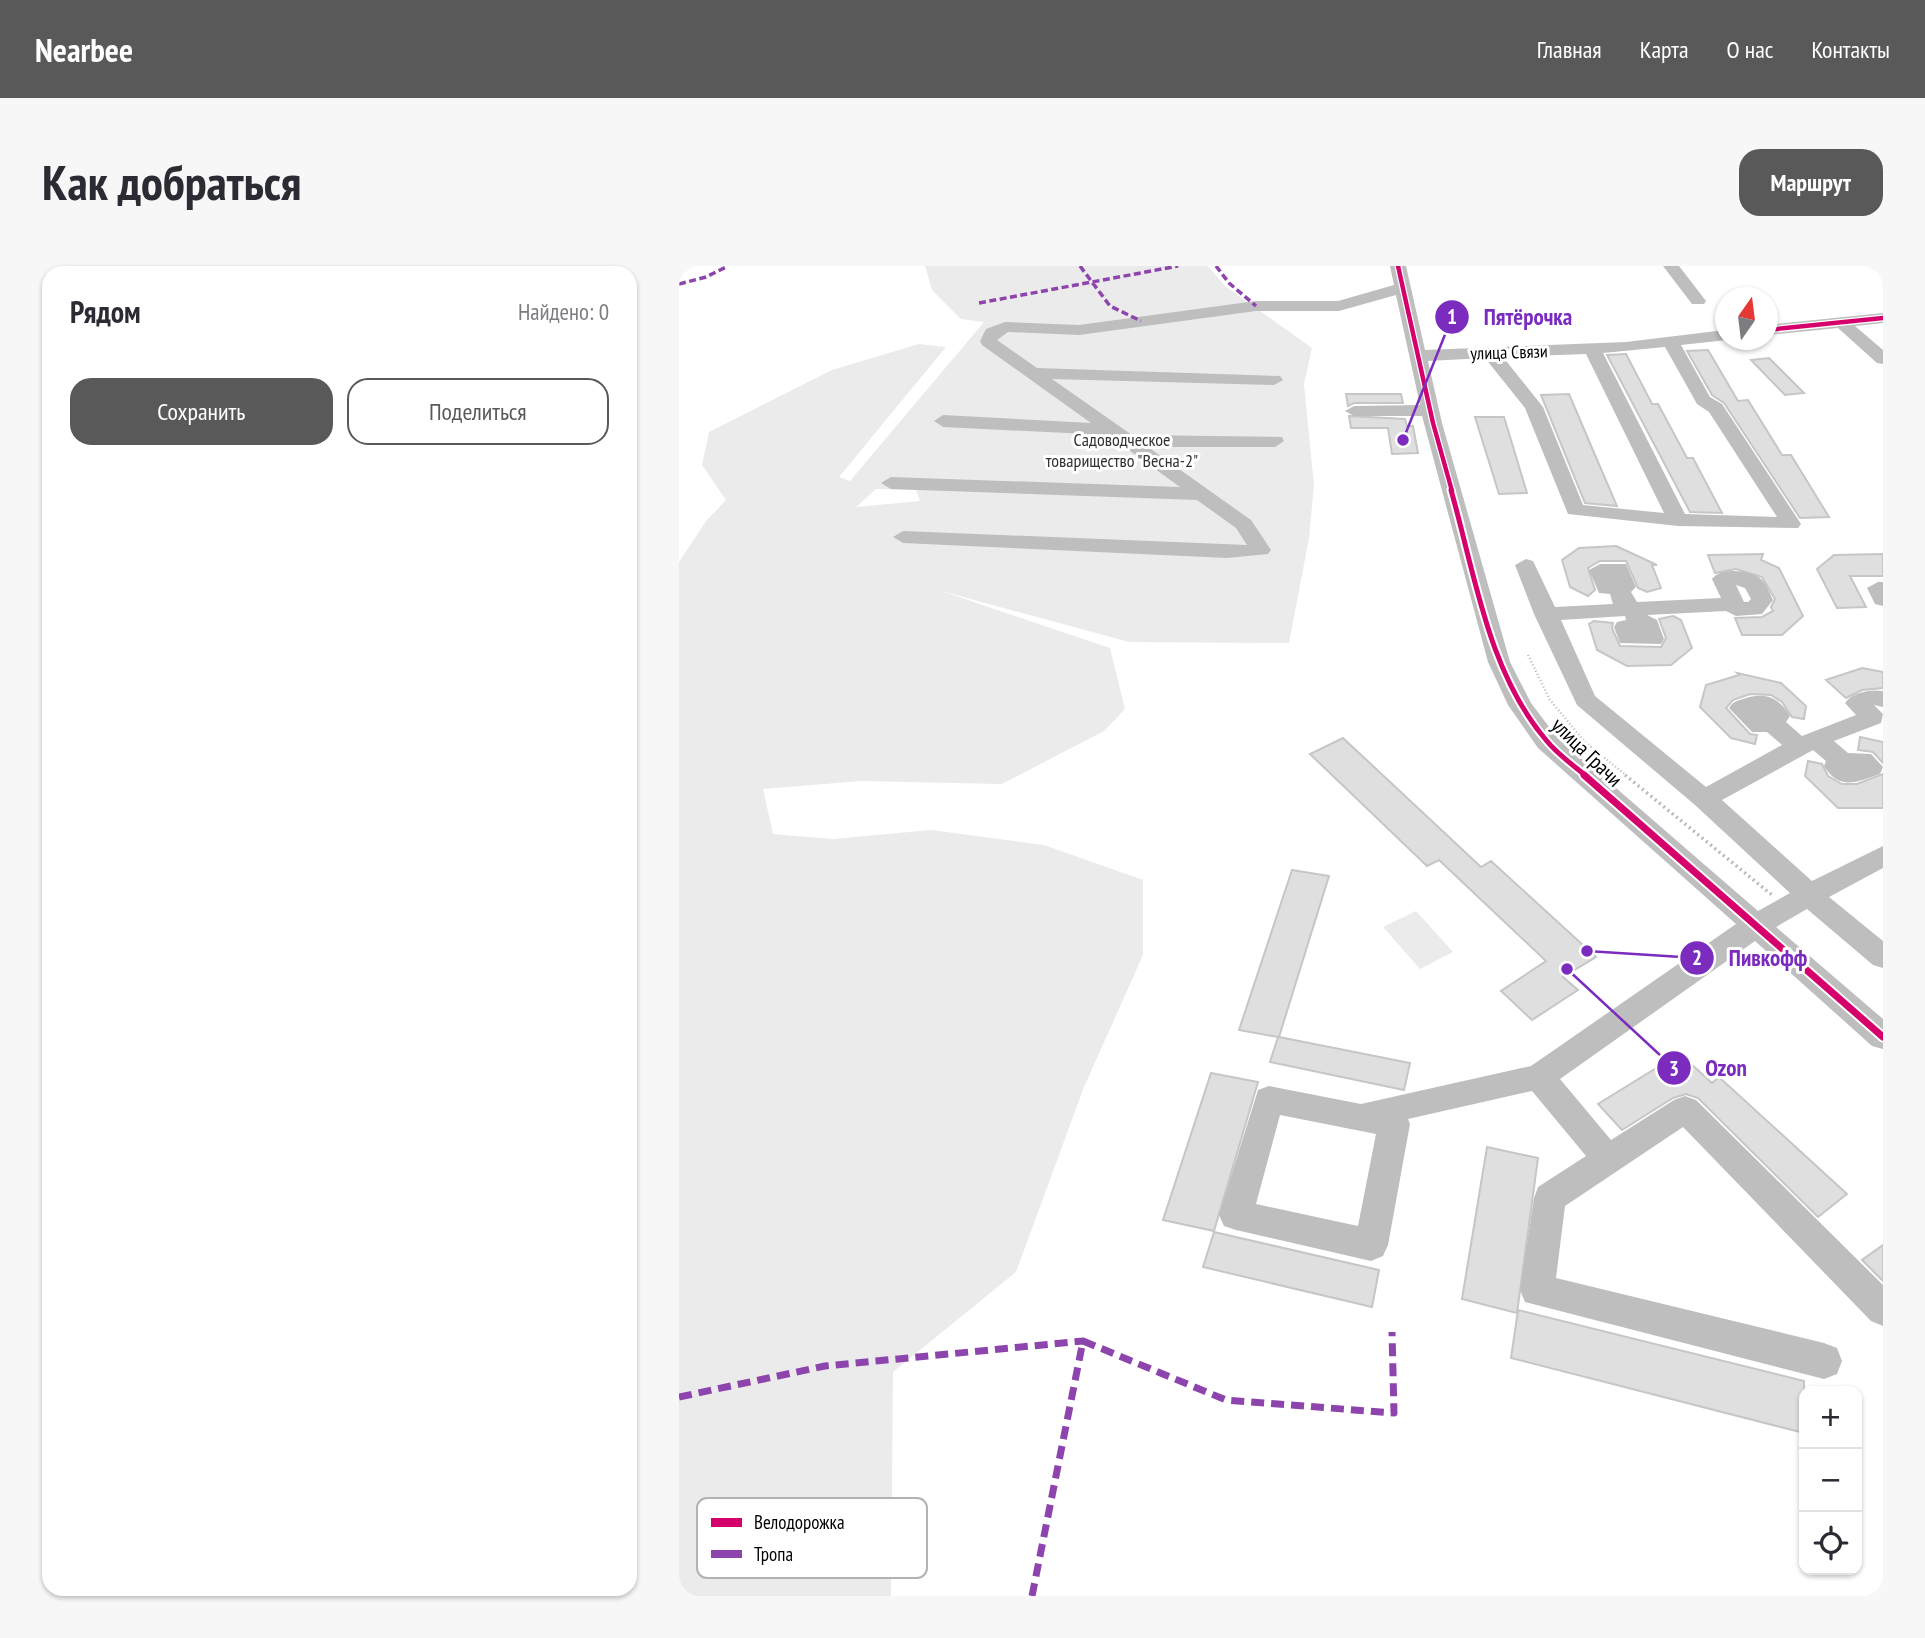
<!DOCTYPE html>
<html lang="ru">
<meta charset="utf-8">
<style>
body{margin:0;font-family:"PT Sans Narrow",sans-serif;background:#f7f7f7;color:#2b2b33}
.controls{position:absolute;right:21px;bottom:21px;display:grid;overflow:hidden;border-radius:14px;box-shadow:0 2px 5px #0004}
.controls button{width:63px;height:63px;display:grid;place-items:center;padding:0;border:0;border-bottom:2px solid #e1e1e2;background:#fff;color:#2b2b33;font:35px sans-serif}
.compass{position:absolute;left:1036px;top:21px;width:63px;height:63px;border-radius:50%;background:#fff;box-shadow:0 2px 5px #0004;rotate:14deg}
.list{margin:0;padding:0;list-style:none}
h2{display:flex;justify-content:space-between;align-items:center;height:91px;margin:0;padding:0 28px;font-size:30px}
h2 small{font-size:23px;font-weight:400;color:#7c7c81}
.actions{display:flex;gap:14px;padding:21px 28px}
.actions a{flex:1;padding:16px 0;border:2px solid #595959;border-radius:21px;text-align:center;font-size:24px;color:#595959}
.actions .main{background:#595959;color:#fff}
.icon{flex:none;width:38px;height:38px;fill:none;stroke:currentColor;stroke-width:2;stroke-linecap:round;stroke-linejoin:round}
.map{position:relative;flex:none;width:1204px;height:1330px;overflow:hidden;border-radius:21px}
header{display:flex;align-items:center;gap:42px;box-sizing:border-box;height:98px;padding:0 35px;background:#595959;color:#fff}
header strong{font-size:33px}
nav{display:flex;gap:38px;margin-inline-start:auto;font-size:24px}
.intro{display:flex;align-items:center;justify-content:space-between;box-sizing:border-box;height:168px;padding:0 42px}
h1{margin:0;font-size:49px}
.button{padding:18px 32px;border-radius:21px;background:#595959;color:#fff;font-size:24px;font-weight:700}
main{display:flex;gap:42px;padding:0 42px}
aside{flex:1;background:#fff;border-radius:21px;box-shadow:0 2px 5px #0004}
.map>svg:first-child{display:block}
.green{fill:#ebebeb;fill-rule:evenodd}
.building{fill:#dfdfdf;stroke:#c6c6c6;stroke-width:2}
.lines{fill:none;stroke-linecap:round;stroke-linejoin:round}
.path-far1{stroke:#b9b9b9;stroke-width:2.5;stroke-dasharray:1 2.5;stroke-linecap:butt}
.path{stroke:#b9b9b9;stroke-width:3.5;stroke-dasharray:2 3.5;stroke-linecap:butt}
.minor{fill:#bebebe;fill-rule:evenodd}
.quiet-far1{stroke:#8e44ad;stroke-width:3.5;stroke-dasharray:7 3.5;stroke-linecap:butt}
.quiet{stroke:#8e44ad;stroke-width:7;stroke-dasharray:13 7;stroke-linecap:butt}
.cycleway-far2-casing{stroke:#fff;stroke-width:7}
.cycleway-far1-casing{stroke:#fff;stroke-width:9}
.cycleway-casing{stroke:#fff;stroke-width:11}
.cycleway-far2{stroke:#d6006c;stroke-width:4.5}
.cycleway-far1{stroke:#d6006c;stroke-width:5}
.cycleway{stroke:#d6006c;stroke-width:7}
.labels{text-anchor:middle;dominant-baseline:central;stroke-width:6;stroke-linejoin:round;paint-order:stroke}
.far-street-label{font-size:18px;fill:#000;stroke:#fff}
.far-park-label{font-size:18px;fill:#323232;stroke:#fff}
.street-label{font-size:21px;fill:#000;stroke:#fff}
.key{fill:#fff;stroke:#b2b2b2;stroke-width:2}
.key-label{font-size:19px;fill:#000}
.leader{fill:none;stroke:#7b2cbf;stroke-width:2.5}
.callout-dot{fill:#7b2cbf;stroke:#fff;stroke-width:2.5}
.mark-label{font-size:21px;text-anchor:middle;font-weight:bold;fill:#fff}
.callout-label{font-size:23px;text-anchor:middle;font-weight:bold;fill:#7b2cbf;stroke:#fff;stroke-width:6;stroke-linejoin:round;paint-order:stroke}
</style>
<header>
<strong>Nearbee</strong>
<nav><a>Главная</a><a>Карта</a><a>О нас</a><a>Контакты</a></nav>
</header>
<div class="intro"><h1>Как добраться</h1><a class="button">Маршрут</a></div>
<main>
<aside>
<h2>Рядом<small>Найдено: 0</small></h2>
<ul class="list">
</ul>
<div class="actions"><a class="main">Сохранить</a><a>Поделиться</a></div>
</aside>
<div class="map">
<svg width="1204" height="1330" viewBox="0 0 1204 1330">
<rect width="100%" height="100%" fill="#fff"/>
<path class="green" d="M246,0H529L546,20L633,82L625,118L635,219L630,272L610,377L450,376L262,325L431,382L446,443L425,465L323,518L182,515L84,523L94,568L154,573L252,564L365,579L464,614V689L405,821L337,1006L214,1106L212,1330H0V296L27,255L47,234L23,199L30,166L153,104L240,78L267,81L160,211L171,215L305,56L282,53L253,24ZM197,223L237,224L241,235L177,241Z
M737,645L774,686L741,703L704,661Z"/>
<path class="building" d="M1029,84L1059,135L1069,134L1103,189H1112L1150,251L1121,252L1045,137L1033,129L1008,85Z
M947,88L973,138H979L1008,192H1014L1043,247L1011,246L928,89Z
M1090,92L1125,127L1106,129L1072,94Z
M667,128H722L724,137H675L669,140Z
M890,128L913,182L938,240L906,237L862,129Z
M670,150L726,153L728,160H734L739,187L713,188L709,162H672Z
M796,151H825L848,227L820,228Z
M937,280L978,299H973L982,322L968,326L959,322L947,295H921L909,302L916,324L909,330L891,321L883,294L900,282Z
M1084,288L1082,294L1100,302L1124,350L1103,369H1063L1056,352L1083,351L1094,345L1092,341L1096,333L1083,311L1057,303L1036,307L1029,289Z
M1204,288V310H1171L1187,341L1158,342L1138,303L1155,289Z
M994,350L1002,354L1013,382L992,399L948,400L918,384L910,358L915,355L934,357L933,362L941,380L982,381L987,372L980,353Z
M1183,402L1204,406V422L1183,424L1167,432L1147,414Z
M1058,407L1102,417L1127,440L1125,453L1113,451L1103,436L1092,429L1071,428L1054,434L1047,442L1071,468L1078,469L1076,478L1052,472L1021,441L1027,419L1060,409Z
M1181,471L1204,476V497L1194,486L1179,484Z
M664,472L802,601L812,595L917,691L884,711L899,724L853,754L822,725L867,695L760,594L748,600L631,488Z
M1129,495L1143,498L1149,510L1163,518H1178L1204,508V542H1159L1126,510Z
M613,604L650,610L600,771L731,797L725,824L591,796L599,771L560,764Z
M1011,797L1033,817L1040,811L1168,928L1139,951L1019,832L1007,828L994,832L943,864L919,838L979,801L989,811Z
M532,807L579,816L535,965L484,954Z
M808,881L859,892L838,1047L783,1033Z
M535,966L700,1004L693,1041L524,1001Z
M1204,979V1015L1183,994Z
M839,1044L1125,1115V1167L832,1092Z"/>
<g class="lines">
<path class="path-far1" d="M849,389L871,434L906,476L948,510"/>
<path class="path" d="M946,509L1093,629"/>
<path class="minor" d="M711,0H727L746,84L947,76L1046,64L1048,74L1002,79L1031,131L1043,138L1122,258L1119,262L999,260L889,248L846,142L806,92L749,95L763,157L831,396L852,437L877,470L1079,645L1111,627L1016,539L898,439L855,348L836,299L847,293L854,295L876,341L934,338L931,328L920,327L910,304L921,298H947L957,321L952,326L958,336L1042,332L1033,313C1042,301 1071,304 1082,313C1088,318 1091,328 1094,334L1083,348L1057,350L1047,345L968,349L978,354L985,373L982,378L941,377L935,361L938,356L947,354L946,350L882,354L916,430L1027,521L1103,479L1088,466H1073L1050,442C1054,436 1057,435 1064,433C1085,426 1099,430 1111,450L1107,456L1123,470L1177,449L1166,437C1173,426 1192,423 1204,425V441L1195,439L1204,448L1202,457L1155,475L1169,487L1192,488L1204,501L1201,508C1178,516 1160,525 1145,500L1147,495L1134,484L1043,534L1133,615L1204,580V602L1150,631L1204,675V702L1194,699L1128,643L1097,661L1204,753V783L1193,780L1076,675L881,813L932,874L995,834L1006,830L1017,834L1204,1019V1060L1192,1055L1004,861L886,940L877,1012L1145,1077L1158,1082L1163,1095L1158,1108L1145,1113L846,1036L841,1024L855,932L859,921L907,890L853,825L729,853L731,858L709,979L704,990L692,995L557,964L545,960L540,949L579,824L590,820L682,838L852,800L1057,658L859,482L829,439L809,396L743,150H675L666,145L675,140L741,139L717,29L660,45H577L400,69L329,66L318,74L358,102L601,110L604,114L595,119L373,113L453,169L603,171L605,175L596,181H469L572,254L592,284L589,288L548,292L224,277L214,271L224,265L568,279L557,262L518,234L212,223L202,217L212,211L501,221L429,169L264,161L255,155L264,149L412,157L303,79L301,75L307,63L326,56L400,59L577,35H659L715,19ZM986,81L1018,138L1030,146L1098,251L1006,248L924,87ZM907,88L985,247L904,239L864,141L824,91ZM1057,319L1066,322L1072,333L1069,336H1065ZM601,849L697,868L679,960L577,938Z
M984,0H1000L1027,35L1025,38H1013Z
M1204,47V57L1176,60L1204,84V98L1198,97L1159,62L1088,69V59Z
M1199,316H1204V340L1196,338L1188,322Z"/>
<path class="quiet-far1" d="M401,0L431,40L462,55
M537,0L550,17L577,40
M0,18L27,11L49,0
M300,37L499,0"/>
<path class="quiet" d="M0,1131L146,1100L404,1075
M353,1330L404,1075L547,1134L715,1147L713,1066"/>
<defs>
<path id="cycleway-far2" d="M719,0L754,157L773,225
M1088,64L1204,52"/>
<path id="cycleway-far1" d="M772,224C796,308 809,406 867,474C878,488 894,499 907,510"/>
<path id="cycleway" d="M905,509L1204,771"/>
</defs>
<use href="#cycleway-far2" class="cycleway-far2-casing"/>
<use href="#cycleway-far1" class="cycleway-far1-casing"/>
<use href="#cycleway" class="cycleway-casing"/>
<use href="#cycleway-far2" class="cycleway-far2"/>
<use href="#cycleway-far1" class="cycleway-far1"/>
<use href="#cycleway" class="cycleway"/>
</g>
<g class="labels">
<g class="far-street-label">
<text transform="translate(830 86) rotate(-2)">улица Связи</text>
</g>
<g class="far-park-label">
<text x="443" y="173">Садоводческое<tspan x="443" dy="21">товарищество "Весна-2"</tspan></text>
</g>
<g class="street-label">
<text transform="translate(908 486) rotate(44)">улица Грачи</text>
</g>
</g>
<rect x="18" y="1232" width="230" height="80" rx="10" class="key"/>
<rect x="32" y="1252" width="31" height="9" fill="#d6006c"/>
<rect x="32" y="1284" width="31" height="8" fill="#8e44ad"/>
<g class="key-label">
<text x="75" y="1263">Велодорожка</text>
<text x="75" y="1295">Тропа</text>
</g>
<path class="leader" d="M724 174L773 51M908 685L1018 692M888 703L995 802"/>
<g class="callout-dot">
<circle cx="724" cy="174" r="7"/>
<circle cx="908" cy="685" r="7"/>
<circle cx="888" cy="703" r="7"/>
<circle cx="773" cy="51" r="18"/>
<circle cx="1018" cy="692" r="18"/>
<circle cx="995" cy="802" r="18"/>
</g>
<g class="mark-label">
<text x="773" y="58">1</text>
<text x="1018" y="699">2</text>
<text x="995" y="810">3</text>
</g>
<g class="callout-label">
<text x="849" y="59">Пятёрочка</text>
<text x="1089" y="700">Пивкофф</text>
<text x="1047" y="810">Ozon</text>
</g>
</svg>
<div class="controls">
<button>+</button>
<button>−</button>
<button><svg class="icon" aria-label="locate" viewBox="0 0 24 24"><circle cx="12" cy="12" r="6"/><path d="M12 2v4M12 18v4M2 12h4M18 12h4"/></svg></button>
</div>
<svg class="compass" viewBox="-18 -18 36 36"><path d="M0-13l5 13h-10z" fill="#e53935"/><path d="M0 13l5-13h-10z" fill="#7c7c81"/></svg>
</div>
</main>
